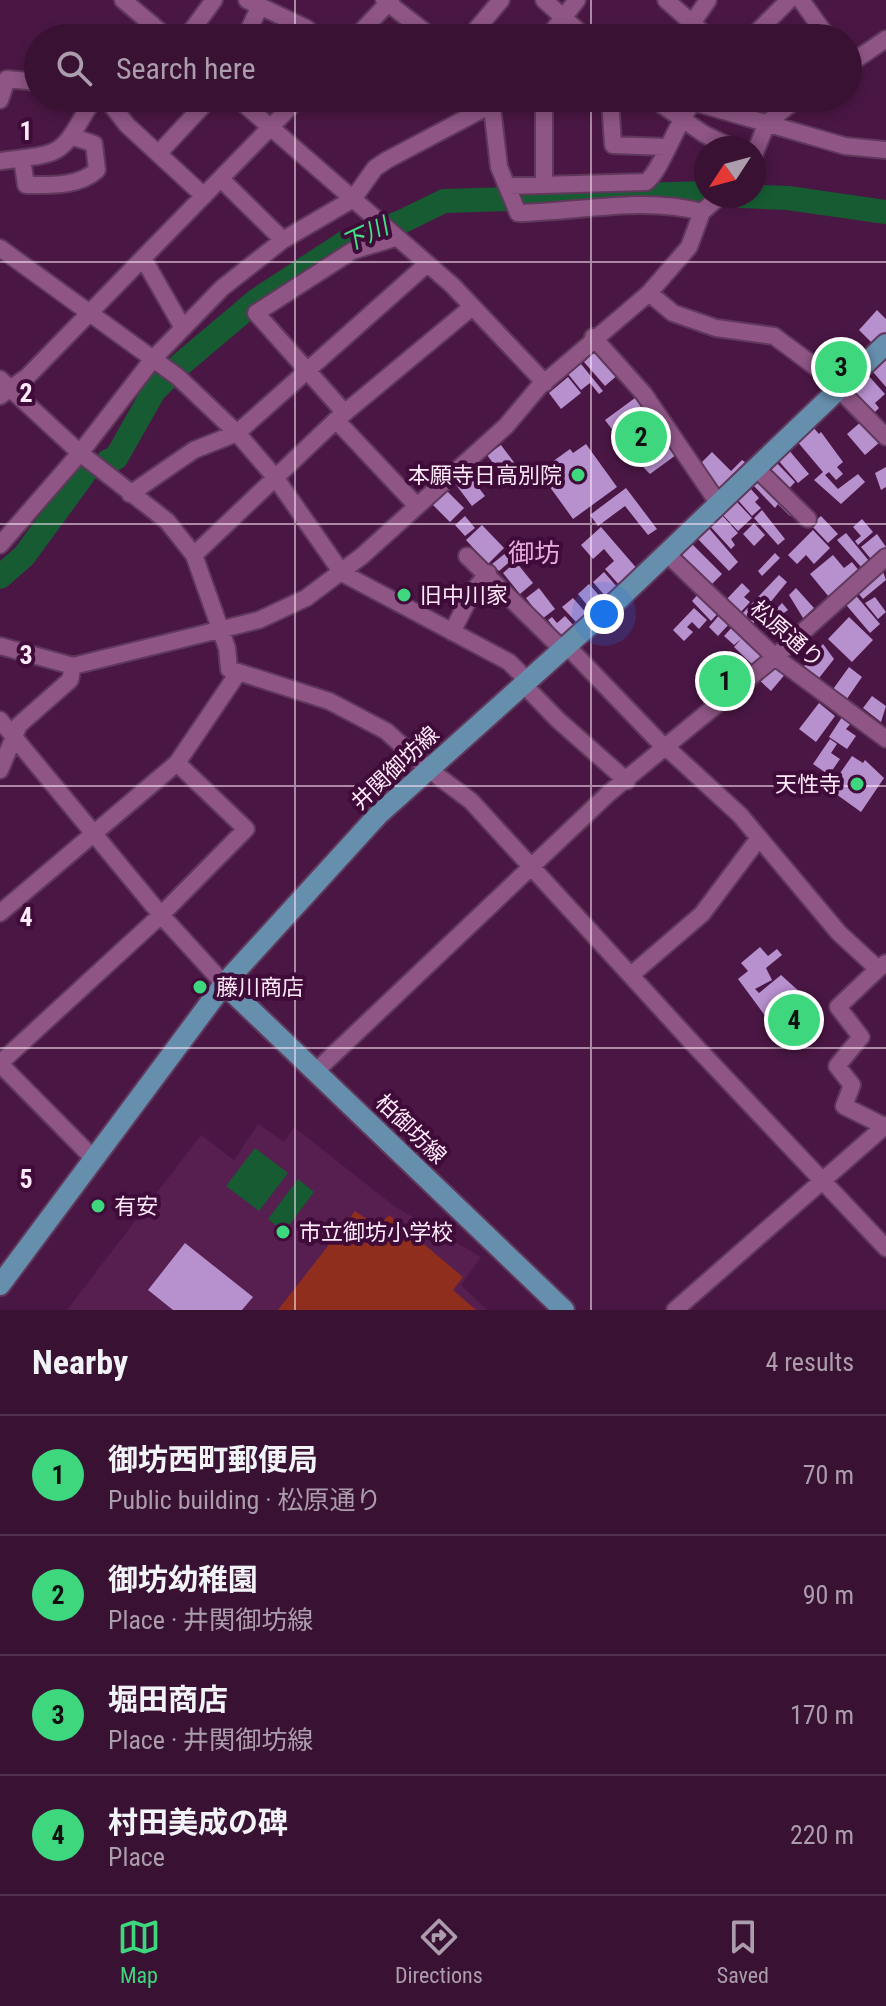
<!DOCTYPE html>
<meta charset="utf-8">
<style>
body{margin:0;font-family:"Roboto Condensed","Noto Sans JP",sans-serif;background:#431f3f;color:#f1f3f6}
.compass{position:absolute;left:694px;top:136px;width:72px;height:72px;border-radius:50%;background:#381133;box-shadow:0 4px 12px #0003;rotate:234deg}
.you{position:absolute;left:604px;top:614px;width:28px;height:28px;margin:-20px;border:6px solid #fff;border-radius:50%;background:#1a73e8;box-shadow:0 0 0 12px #1a73e833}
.badge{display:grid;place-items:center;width:52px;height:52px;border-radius:50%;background:#3ed77d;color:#111;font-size:26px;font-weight:700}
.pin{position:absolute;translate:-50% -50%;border:4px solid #fff;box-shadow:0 2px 8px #0006}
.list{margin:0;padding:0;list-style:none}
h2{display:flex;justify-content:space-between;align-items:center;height:104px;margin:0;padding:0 32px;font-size:34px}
h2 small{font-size:26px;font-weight:400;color:#ab9dac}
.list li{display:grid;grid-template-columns:52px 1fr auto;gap:24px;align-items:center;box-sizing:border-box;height:120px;padding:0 32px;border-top:2px solid #52314e}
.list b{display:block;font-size:30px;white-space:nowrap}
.list p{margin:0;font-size:26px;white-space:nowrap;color:#ab9dac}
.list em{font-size:26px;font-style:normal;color:#ab9dac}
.icon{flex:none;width:44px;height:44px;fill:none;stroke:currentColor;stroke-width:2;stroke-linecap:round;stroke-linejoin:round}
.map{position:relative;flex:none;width:886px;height:1310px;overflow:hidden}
.search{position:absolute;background:#381133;box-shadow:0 4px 12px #0003;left:24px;right:24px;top:24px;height:88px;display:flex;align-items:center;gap:20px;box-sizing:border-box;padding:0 28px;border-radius:44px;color:#ab9dac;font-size:30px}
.sheet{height:584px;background:#381133}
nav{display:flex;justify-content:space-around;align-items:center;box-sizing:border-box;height:112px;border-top:2px solid #52314e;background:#381133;font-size:22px;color:#ab9dac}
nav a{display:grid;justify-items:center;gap:4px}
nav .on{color:#3ed77d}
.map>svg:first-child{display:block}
.built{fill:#571e50}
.green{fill:#8f2e1c}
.water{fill:#165b32}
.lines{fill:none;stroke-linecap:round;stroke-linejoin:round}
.river{stroke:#165b32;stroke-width:24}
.building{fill:#b790ce}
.minor-casing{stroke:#60385c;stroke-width:20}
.major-casing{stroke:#60385c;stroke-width:24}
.minor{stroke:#8e5585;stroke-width:16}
.major{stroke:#668ead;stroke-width:20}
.grid{fill:none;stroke:#feeaf9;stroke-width:2;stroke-opacity:0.55}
.poi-dot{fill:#3ed77d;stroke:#3f0b39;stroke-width:3}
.labels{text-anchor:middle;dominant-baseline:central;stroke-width:8;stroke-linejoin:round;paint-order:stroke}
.poi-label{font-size:22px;fill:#feeaf9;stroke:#3f0b39;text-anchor:start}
.street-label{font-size:22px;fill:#feeaf9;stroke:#3f0b39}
.water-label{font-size:24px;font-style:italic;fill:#40e484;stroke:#3f0b39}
.quarter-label{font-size:26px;fill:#e8a9dd;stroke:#3f0b39}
.grid-label{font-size:26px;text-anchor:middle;font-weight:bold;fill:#feeaf9;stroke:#3f0b39;stroke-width:8;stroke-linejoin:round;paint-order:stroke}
</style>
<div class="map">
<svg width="886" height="1310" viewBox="0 0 886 1310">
<rect width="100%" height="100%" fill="#4a1744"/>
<path class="built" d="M258,1124L284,1142L294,1127L394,1206L481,1257L461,1285L487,1310H67L201,1135L234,1160Z"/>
<path class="green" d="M355,1211L378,1227L389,1215L463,1277L453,1290L476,1310H278Z"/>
<path class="water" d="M255,1148L288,1173L259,1211L226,1186Z
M298,1179L314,1192L284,1232L268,1219Z"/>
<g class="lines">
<path class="river" d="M741,196L788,198L886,212
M108,461L116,458L154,391L180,365L257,300L347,241L401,222L444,201L706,193
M0,577L24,556L87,470"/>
</g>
<path class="building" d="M877,310L886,319V336L875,346L859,330Z
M598,349L620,373L605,386L584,362Z
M838,352L855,371L838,386L825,371L834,364L830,359Z
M886,360V387L873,372Z
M581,364L603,391L599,394L590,383L581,390L568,374Z
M867,374L885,394L875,403L879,408L871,416L848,391Z
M568,377L581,393L561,409L549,393Z
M635,398L676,455L650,474L632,456L605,420Z
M863,420L881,441L865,455L847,434Z
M812,426L819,434L821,432L843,462L837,467L843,474L836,480L829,472L825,475L838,489L858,474L865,482L841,504L814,480L823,472L796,440Z
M586,444L617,487L573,519L542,476L555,467L552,462L570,449L573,453Z
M501,445L522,473L508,483L487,455Z
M788,449L809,474L798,483L777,459Z
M712,452L731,471L742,460L745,462L719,488L697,467Z
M775,461L795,482L785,493L764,471Z
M463,467L485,496L472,506L450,477Z
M886,467V487L881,490L875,473Z
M760,476L795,511L790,516L778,504L775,508L752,484Z
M442,486L464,508L450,522L428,500Z
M749,487L759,498L755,502L761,508L752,516L736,498Z
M626,488L657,529L648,535L625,506L598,526L590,515Z
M736,501L752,518L738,531L722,514Z
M762,510L785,539L778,545L754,518Z
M721,514L738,533L731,539L735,545L731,549L709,525Z
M465,516L475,528L465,536L455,525Z
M821,516L838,534L828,543L811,525Z
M862,519L873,532L858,545L855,541L861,536L853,527Z
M754,523L765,535L754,546L743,534Z
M482,525L504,548L488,564L466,540Z
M707,526L738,562L729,571L696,537Z
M601,527L639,571L621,587L605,569L614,561L604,549L593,559L581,545Z
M813,530L830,548L814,564L806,555L797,564L788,555Z
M846,533L869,561L862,568L837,540Z
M877,534L886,547L871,559L861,547Z
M691,543L722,574L710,586L679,556Z
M507,552L513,559L499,571L492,564Z
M775,553L780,558L762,576L758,571Z
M833,555L844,568L852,562L860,572L829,597L810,574Z
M516,562L533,583L520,594L503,573Z
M881,566L886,580L863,599L854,588Z
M604,572L618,588L606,597L593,582Z
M779,575L787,582L751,626L740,616Z
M742,583L750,591L744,597L750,602L739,614L725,601Z
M589,584L604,601L592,611L578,594Z
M539,588L555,609L542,619L526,598Z
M796,588L814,608L803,618L789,595Z
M852,591L880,624L870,633L842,600Z
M700,592L721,610L711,621L692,601Z
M875,597L886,612L878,619L865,603Z
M573,598L588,615L578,624L562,607Z
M782,603L788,610L781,615L793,629L778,641L763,623Z
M694,608L707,620L699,629L692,622L687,627L693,632L684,641L673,630Z
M721,613L731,622L718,636L709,627Z
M565,616L576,628L563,639L548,620L552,617L557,623Z
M849,617L873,640L852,662L828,639Z
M734,625L769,657L757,669L734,647L741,639L734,645L724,636Z
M823,644L834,659L819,678L804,666Z
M775,661L787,672L771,691L757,678Z
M849,667L862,677L844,703L831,692Z
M720,668L738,685L730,693L712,677Z
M872,696L886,706L881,722L863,708Z
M819,703L835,716L816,742L799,729Z
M844,714L853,721L846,729L856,736L847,749L829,737Z
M830,739L837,744L831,753L840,759L829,775L813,764Z
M852,756L863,763L865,760L884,778L861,812L829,789Z
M760,947L768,956L777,949L782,955L766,968L772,980L755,989L759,993L781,975L801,993L797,996L807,1007L777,1032L738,979L748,971L741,963Z
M185,1243L253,1297L242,1310H173L148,1290Z"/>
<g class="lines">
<defs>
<path id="minor" d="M123,0L168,38
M247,0L306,28L317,38
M384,0L433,38
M544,0L586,38
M666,0L709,38
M801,0L828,38
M139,38L152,24
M186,38L214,0
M245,38L260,6
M355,38L391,0
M469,38L501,0
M547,38L577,0
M682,38L708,0
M751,38L789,0
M848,65L886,39
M106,98L127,125L204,196
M237,98L452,285L545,383
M544,98V185
M610,98L613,145L666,147
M652,98L704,134L733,148
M0,100L7,79L38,82
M693,102L845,146L886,150
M492,107L499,167L518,213C579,212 643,196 702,212
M158,154L210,98
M754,155L767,123L798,98
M22,159L26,185C49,185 79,187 97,170L94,144L71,136
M0,161C68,153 59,156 94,98
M221,179L283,240
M508,186L646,182C662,170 677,120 696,98
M0,248L178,377L237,433L275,477L342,573L509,662L528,681
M143,258L183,328
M649,293L673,313L716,328L774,336L821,371L886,437
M593,337L644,394L718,503
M0,379L80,453L167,521L194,555L227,648L229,669L329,701L386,731L427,768L471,801L698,1049L886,1248
M0,396L27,377L299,98
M345,413L256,313L352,251L395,238
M336,420L417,506
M756,468L808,519
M130,494L194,450L237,433L427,264
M0,545L80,453L153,359L222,288L283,240L353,199L375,168L387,160L504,98
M667,554L775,657L886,739
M194,555L336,420L472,307
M467,556L562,649
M452,632L473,591L488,573
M566,645L666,749
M0,646L73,666L259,620L306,598L362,556L506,426L538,388L649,293L689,247L702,212L720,196
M524,685L558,720L627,781
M0,720L161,915L224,984
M667,748L740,815L839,933L878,969L886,963
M0,770L19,725L70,680L73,666
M0,913L177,763L238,673
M878,969L838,1007L861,1037L837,1066L852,1085L844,1106L886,1127
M631,975L702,914L759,838
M0,1063L161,915L246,829L177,763
M0,1064L94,1159
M316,1071L609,793L775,657L886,557
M675,1310L886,1125"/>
<path id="major" d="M224,984L564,1310
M0,1285L224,984L379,814L619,599L886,344"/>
</defs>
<use href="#minor" class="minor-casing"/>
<use href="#major" class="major-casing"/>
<use href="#minor" class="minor"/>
<use href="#major" class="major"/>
</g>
<path class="grid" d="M295,0V38M591,0V38M295,98V1310M591,98V1310M0,262H886M0,524H886M0,786H886M0,1048H886"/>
<g class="poi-dot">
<circle cx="578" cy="475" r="8"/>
<circle cx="404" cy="595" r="8"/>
<circle cx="857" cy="784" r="8"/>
<circle cx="200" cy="987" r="8"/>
<circle cx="98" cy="1206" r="8"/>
<circle cx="283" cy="1232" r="8"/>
</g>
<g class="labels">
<g class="poi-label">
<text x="562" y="475" text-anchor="end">本願寺日高別院</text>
<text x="420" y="595">旧中川家</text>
<text x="841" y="784" text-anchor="end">天性寺</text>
<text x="216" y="987">藤川商店</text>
<text x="114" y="1206">有安</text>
<text x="299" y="1232">市立御坊小学校</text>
</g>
<g class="street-label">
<text transform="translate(787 634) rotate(41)">松原通り</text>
<text transform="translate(395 768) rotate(-43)">井関御坊線</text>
<text transform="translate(411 1129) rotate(44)">柏御坊線</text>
</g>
<g class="water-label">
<text transform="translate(365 235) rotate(-25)">下川</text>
</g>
<g class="quarter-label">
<text x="534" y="553">御坊</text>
</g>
</g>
<g class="grid-label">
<text x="26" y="140">1</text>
<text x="26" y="402">2</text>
<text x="26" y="664">3</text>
<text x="26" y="926">4</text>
<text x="26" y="1188">5</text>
</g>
</svg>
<svg class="compass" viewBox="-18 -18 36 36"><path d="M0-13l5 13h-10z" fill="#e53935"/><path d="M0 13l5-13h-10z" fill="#ab9dac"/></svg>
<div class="you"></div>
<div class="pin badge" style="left:725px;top:681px">1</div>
<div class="pin badge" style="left:641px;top:437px">2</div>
<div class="pin badge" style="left:841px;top:367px">3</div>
<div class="pin badge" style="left:794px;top:1020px">4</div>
<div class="search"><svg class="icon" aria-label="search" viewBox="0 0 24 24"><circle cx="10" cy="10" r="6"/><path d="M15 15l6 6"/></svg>Search here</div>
</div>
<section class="sheet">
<h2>Nearby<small>4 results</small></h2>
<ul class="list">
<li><span class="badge">1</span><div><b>御坊西町郵便局</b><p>Public building · 松原通り</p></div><em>70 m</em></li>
<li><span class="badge">2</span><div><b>御坊幼稚園</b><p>Place · 井関御坊線</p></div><em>90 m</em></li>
<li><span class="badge">3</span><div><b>堀田商店</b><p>Place · 井関御坊線</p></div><em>170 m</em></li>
<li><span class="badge">4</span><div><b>村田美成の碑</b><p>Place</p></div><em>220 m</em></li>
</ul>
</section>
<nav>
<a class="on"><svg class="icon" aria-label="map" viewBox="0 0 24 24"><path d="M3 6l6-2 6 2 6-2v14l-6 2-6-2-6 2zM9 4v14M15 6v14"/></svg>Map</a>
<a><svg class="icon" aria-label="directions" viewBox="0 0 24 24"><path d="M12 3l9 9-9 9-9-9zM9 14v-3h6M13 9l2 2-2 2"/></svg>Directions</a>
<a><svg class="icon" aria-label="saved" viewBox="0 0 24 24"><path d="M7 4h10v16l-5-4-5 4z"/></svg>Saved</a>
</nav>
